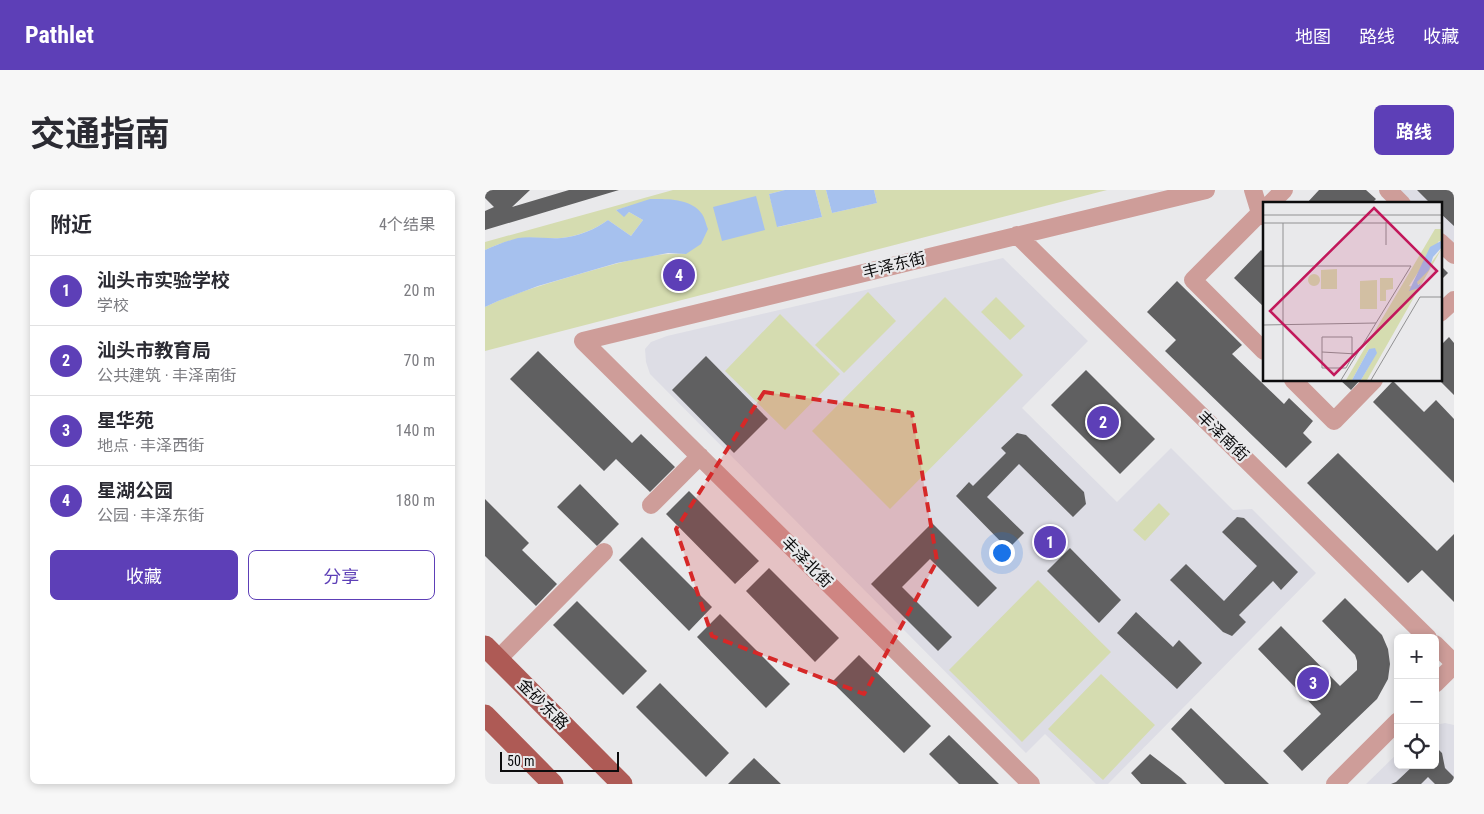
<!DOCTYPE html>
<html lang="zh">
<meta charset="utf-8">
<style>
body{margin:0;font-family:"Roboto Condensed","Noto Sans SC",sans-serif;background:#f7f7f7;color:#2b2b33}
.controls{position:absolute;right:15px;bottom:15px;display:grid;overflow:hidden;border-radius:8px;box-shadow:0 2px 8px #0003}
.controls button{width:45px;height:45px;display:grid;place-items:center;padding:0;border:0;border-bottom:1px solid #e1e1e2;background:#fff;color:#2b2b33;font:25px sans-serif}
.scale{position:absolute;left:15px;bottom:12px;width:119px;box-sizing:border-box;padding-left:5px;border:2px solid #0c0c0d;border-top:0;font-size:14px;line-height:18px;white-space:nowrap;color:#0c0c0d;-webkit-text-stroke:4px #e9e9eb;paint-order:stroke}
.you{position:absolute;left:516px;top:362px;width:18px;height:18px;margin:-12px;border:4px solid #fff;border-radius:50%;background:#1a73e8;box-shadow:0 0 0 8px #1a73e833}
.badge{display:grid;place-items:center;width:32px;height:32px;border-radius:50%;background:#5d3fb7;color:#fff;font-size:16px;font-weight:700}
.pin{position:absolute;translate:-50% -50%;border:2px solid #fff;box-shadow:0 1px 5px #0006}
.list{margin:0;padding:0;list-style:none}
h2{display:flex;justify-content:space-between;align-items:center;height:65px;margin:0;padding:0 20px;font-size:21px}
h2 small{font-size:16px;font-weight:400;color:#7c7c81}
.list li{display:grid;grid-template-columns:32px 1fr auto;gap:15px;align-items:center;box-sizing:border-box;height:70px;padding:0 20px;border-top:1px solid #e1e1e2}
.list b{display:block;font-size:19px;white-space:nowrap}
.list p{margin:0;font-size:16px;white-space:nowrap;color:#7c7c81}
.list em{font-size:16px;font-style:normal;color:#7c7c81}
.actions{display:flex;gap:10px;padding:15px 20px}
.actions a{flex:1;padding:11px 0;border:1px solid #5d3fb7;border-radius:8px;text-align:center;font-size:18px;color:#5d3fb7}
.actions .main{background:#5d3fb7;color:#fff}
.icon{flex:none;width:28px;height:28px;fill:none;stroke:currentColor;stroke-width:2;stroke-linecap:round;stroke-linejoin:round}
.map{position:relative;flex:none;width:969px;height:594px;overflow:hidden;border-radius:8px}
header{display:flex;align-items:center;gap:30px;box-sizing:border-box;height:70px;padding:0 25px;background:#5d3fb7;color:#fff}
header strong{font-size:24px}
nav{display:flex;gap:28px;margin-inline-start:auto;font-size:18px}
.intro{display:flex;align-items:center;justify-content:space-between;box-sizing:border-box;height:120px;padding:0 30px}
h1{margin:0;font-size:35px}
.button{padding:12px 22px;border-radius:8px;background:#5d3fb7;color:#fff;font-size:18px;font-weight:700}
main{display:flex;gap:30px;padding:0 30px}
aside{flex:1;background:#fff;border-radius:8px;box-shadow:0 2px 8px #0003}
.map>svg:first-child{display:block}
.built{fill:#dddde5}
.green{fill:#d5dcb0}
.water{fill:#a6c1ee}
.building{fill:#606061}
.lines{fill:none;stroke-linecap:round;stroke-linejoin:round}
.minor{stroke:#ce9d99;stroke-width:18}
.major{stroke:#ae5a55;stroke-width:21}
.marked{fill:#d62828;fill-opacity:0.2;stroke:#d62828;stroke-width:4;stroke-dasharray:10 6;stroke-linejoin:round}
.labels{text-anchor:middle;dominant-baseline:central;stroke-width:4.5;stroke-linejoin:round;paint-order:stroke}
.street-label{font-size:16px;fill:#0c0c0d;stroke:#e9e9eb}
.inset-road{fill:none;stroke:#919192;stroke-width:1}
.view{fill:#c2185b;fill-opacity:0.15;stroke:#c2185b;stroke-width:2.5}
.inset-edge{fill:none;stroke:#0c0c0d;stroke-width:2.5}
</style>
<header>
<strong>Pathlet</strong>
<nav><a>地图</a><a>路线</a><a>收藏</a></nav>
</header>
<div class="intro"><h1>交通指南</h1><a class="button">路线</a></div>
<main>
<aside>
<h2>附近<small>4个结果</small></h2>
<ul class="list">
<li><span class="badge">1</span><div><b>汕头市实验学校</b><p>学校</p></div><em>20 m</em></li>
<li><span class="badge">2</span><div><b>汕头市教育局</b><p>公共建筑 · 丰泽南街</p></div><em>70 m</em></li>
<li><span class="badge">3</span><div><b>星华苑</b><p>地点 · 丰泽西街</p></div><em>140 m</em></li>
<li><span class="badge">4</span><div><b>星湖公园</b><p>公园 · 丰泽东街</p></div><em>180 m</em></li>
</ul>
<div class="actions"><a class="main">收藏</a><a>分享</a></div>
</aside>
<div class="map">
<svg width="969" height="594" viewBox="0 0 969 594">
<rect width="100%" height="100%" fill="#e9e9eb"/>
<path class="built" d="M913,0H969V55L955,41V14H927Z
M518,68L603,151L537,218L632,312L686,258L748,320L767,319L831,383L623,594H611L560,544L541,563L165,184L161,172L160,159L166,152L182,146Z
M960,533L969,535V594H881L913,563V575H950V535Z"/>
<path class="green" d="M188,0H300L284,4L293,37L337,27L330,0H341L347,23L392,13L389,0H622L0,161V117C31,102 65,93 98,83C131,74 166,62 201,64L145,16L131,20L139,26L144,22L158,30L146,46L123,30C111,39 91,47 76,48C62,49 48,46 33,49C22,51 11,55 0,60V52Z
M383,102L411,131L359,183L330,155Z
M460,107L538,185L405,319L327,241Z
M511,107L540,136L525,150L496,122Z
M295,124L355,184L300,240L240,181Z
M674,313L685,324L660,351L648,340Z
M553,390L626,462L537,552L464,480Z
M616,484L670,535L618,590L563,539Z"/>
<path class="water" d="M300,0H330L337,27L292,37L284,4Z
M341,0H389L392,13L347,23Z
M271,6L280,40L237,51L228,17Z
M165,9C181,9 206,8 217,24C220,28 221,35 223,39L216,54L201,64L183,63L132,73L53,96L13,111L0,117V60C11,55 22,51 33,48C48,46 62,49 76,48C92,47 111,39 123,30L146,46L158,30L144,22L139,27L131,20Z"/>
<path class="building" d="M0,0H45L27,17L84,0H134L0,40V21L9,17L0,8Z
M834,0H881L891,9L886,14H821Z
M932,0H969V36L955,23V14H946Z
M776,60L779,63V117L749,88Z
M955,75L963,83L955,91Z
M692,91L757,155L747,164L799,214L804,208L828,231L818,243L827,252L801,278L680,161L691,150L662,122Z
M964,147L969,153V205L954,190H955V156Z
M53,161L147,253L156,244L190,277L165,302L131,269L119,281L25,189Z
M221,166L283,229L249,263L187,200Z
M601,180L670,249L635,284L566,215Z
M855,190H875L866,200Z
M908,191L939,222L951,210L969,229V293L888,212Z
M532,243L541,245L599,302L601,314L588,327L534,274L502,307L539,343L523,359L471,306L484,292L488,296L521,263L516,258Z
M853,263L952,361L969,344V412L937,380L923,393L822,293Z
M95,294L134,334L112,356L72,317Z
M204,301L274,371L250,394L181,324Z
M0,309L44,353L37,360L72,394L51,416L0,366Z
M752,327L759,328L813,382L796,400L788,391L754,425L761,432L747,446L738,442L685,390L701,374L739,411L772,376L737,342Z
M447,333L512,398L493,417L445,369L417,397L467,447L453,461L386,394Z
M157,347L227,417L204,441L134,370Z
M585,358L636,410L614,433L562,381Z
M284,378L354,448L330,472L261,401Z
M860,408L897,445L903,459L905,474L903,489L892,509L817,581L798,561L836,524L773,459L796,436L855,496L872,480V471L870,465L837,431Z
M92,411L162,481L138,505L68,435Z
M651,422L688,457L694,450L717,473L692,499L632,443Z
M235,424L305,494L281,518L212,447Z
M374,465L446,536L419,563L347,492Z
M175,493L244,563L221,587L151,517Z
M706,518L784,594H740L686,539Z
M464,545L514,594H474L444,564Z
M950,556L957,563L960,578L969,587V594H950L943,587L936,594H906L911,592L929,575H950Z
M665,564L696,588L702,594H656L646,583Z
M269,568L296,594H243Z"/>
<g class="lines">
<path class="minor" d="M768,0L775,23L779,26
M903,0L917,14
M785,14L799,0
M779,19L708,90L779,161
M532,45L943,448
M955,52L969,65
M955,123L969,110
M98,151L721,0
M98,151L546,594
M808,190L849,231L889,190
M166,315L215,266
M950,454L969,473
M13,469L119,362
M950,494L969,475
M850,594L913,531"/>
<path class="major" d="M0,456L137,594
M0,525L68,594"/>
</g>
<path class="marked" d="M279,202L427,223L452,371L379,504L227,446L191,339Z"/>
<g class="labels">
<g class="street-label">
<text transform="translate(409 75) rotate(-14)">丰泽东街</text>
<text transform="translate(738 246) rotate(44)">丰泽南街</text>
<text transform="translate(322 372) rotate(45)">丰泽北街</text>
<text transform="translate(58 514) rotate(45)">金砂东路</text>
</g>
</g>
<g transform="translate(778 12)">
<rect width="179" height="179" fill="#e9e9eb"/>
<path d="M172,27H179V41L176,39L146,84L156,86L158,81L154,83V80L179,46L104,178H98L110,157L106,147L89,178H83ZM74,67V87H58V68ZM45 78a6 6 0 1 1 12 0a6 6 0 1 1-12 0ZM117,76H130V87L123,88V99H117ZM114,78V107H97V79Z" fill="#d5dcb0"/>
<path d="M178,39L179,45L170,55L166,68L154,80L155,83L158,81L156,86L146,89L167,45ZM112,146L114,151L98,178H89L106,147Z" fill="#a6c1ee"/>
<path class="inset-road" d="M0,13H179M123,20V43M0,21H179M0,64H148M0,123L113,121M59,135H89V155L83,166H59ZM59,150L94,152M20,178V21M78,178L148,64M108,178L157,95H179"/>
<path class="view" d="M111,6L174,69L71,173L7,109Z"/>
<rect width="179" height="179" class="inset-edge"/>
</g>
</svg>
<div class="controls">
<button>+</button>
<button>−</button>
<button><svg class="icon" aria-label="locate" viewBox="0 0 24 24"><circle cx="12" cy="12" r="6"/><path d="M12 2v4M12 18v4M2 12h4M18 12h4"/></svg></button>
</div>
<div class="scale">50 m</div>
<div class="you"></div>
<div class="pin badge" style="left:565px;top:352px">1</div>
<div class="pin badge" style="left:618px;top:232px">2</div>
<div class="pin badge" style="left:828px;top:493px">3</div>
<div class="pin badge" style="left:194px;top:85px">4</div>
</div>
</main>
